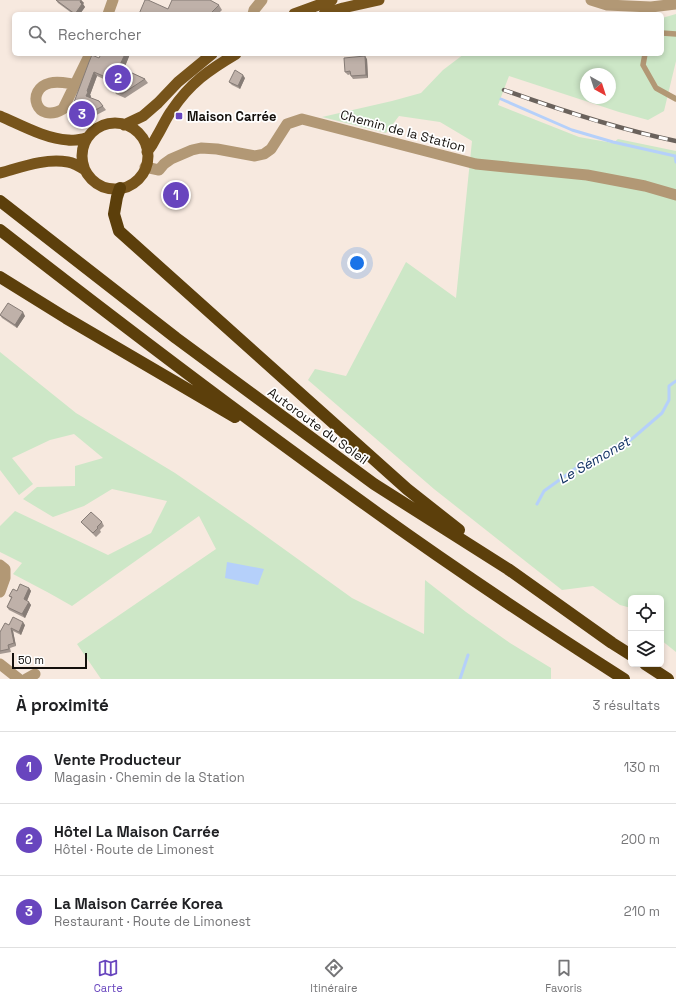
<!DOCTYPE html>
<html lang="fr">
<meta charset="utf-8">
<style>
body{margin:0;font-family:"Space Grotesk",sans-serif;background:#f2f2f2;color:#202124}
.controls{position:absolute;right:12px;bottom:12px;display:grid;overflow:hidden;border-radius:6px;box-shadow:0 2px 6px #0003}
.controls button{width:36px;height:36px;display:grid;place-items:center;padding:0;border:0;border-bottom:1px solid #e0e0e0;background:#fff;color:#202124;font:20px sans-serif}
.compass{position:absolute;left:580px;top:68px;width:36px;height:36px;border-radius:50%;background:#fff;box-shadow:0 2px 6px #0003;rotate:141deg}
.scale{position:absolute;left:12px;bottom:10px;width:75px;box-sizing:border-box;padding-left:4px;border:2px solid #130f0b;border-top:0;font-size:11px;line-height:14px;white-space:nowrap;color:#130f0b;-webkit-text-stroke:3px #fff;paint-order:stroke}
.you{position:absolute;left:357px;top:263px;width:14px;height:14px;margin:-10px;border:3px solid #fff;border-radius:50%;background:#1a73e8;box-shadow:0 0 0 6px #1a73e833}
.badge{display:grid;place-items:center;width:26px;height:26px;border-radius:50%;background:#6845be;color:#fff;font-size:13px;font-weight:700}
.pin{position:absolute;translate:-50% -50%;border:2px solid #fff;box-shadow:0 1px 4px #0006}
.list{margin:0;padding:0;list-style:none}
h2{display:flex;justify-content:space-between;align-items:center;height:52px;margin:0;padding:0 16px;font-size:17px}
h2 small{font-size:13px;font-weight:400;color:#757577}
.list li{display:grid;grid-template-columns:26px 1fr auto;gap:12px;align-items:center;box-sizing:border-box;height:72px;padding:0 16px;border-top:1px solid #e0e0e0}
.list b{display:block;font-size:15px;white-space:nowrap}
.list p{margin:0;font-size:13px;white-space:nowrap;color:#757577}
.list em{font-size:13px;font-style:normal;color:#757577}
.icon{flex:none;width:22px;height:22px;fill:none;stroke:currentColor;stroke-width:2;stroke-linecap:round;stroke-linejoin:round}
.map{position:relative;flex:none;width:676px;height:679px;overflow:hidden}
.search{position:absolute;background:#fff;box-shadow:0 2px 6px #0003;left:12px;right:12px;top:12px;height:44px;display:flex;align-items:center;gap:10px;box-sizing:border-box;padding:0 14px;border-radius:6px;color:#757577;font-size:15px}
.sheet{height:268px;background:#fff}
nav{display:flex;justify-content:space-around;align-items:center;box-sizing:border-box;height:56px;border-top:1px solid #e0e0e0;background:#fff;font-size:11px;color:#757577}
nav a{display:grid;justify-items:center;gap:2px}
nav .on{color:#6845be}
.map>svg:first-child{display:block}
.green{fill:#cde7c7;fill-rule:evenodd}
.water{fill:#b5d0fa}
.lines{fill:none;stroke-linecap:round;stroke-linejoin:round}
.stream{stroke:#b5d0fa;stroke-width:3}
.service{stroke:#b29875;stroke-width:5.5}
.minor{stroke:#b29875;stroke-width:11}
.primary{stroke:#77541b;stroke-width:11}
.motorway{stroke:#5c3f0b;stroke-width:12}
.rail-casing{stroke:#6a625c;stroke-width:4.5}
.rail{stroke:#fff;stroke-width:3;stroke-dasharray:9;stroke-linecap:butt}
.wall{fill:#a49891}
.shaded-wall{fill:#867c76}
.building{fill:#bfb1a9;stroke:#867c76}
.poi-dot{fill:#6845be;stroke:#fff;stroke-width:1.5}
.labels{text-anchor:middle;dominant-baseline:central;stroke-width:3.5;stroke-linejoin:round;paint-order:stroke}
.poi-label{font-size:13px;font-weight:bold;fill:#130f0b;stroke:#fff;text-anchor:start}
.street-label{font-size:13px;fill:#130f0b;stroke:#fff}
.water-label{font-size:14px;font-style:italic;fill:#133365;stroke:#fff}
</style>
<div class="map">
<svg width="676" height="679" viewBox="0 0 676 679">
<rect width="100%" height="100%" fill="#f7e9df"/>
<path class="green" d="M676,14V61L664,111L648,120L619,112L509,76L498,105L579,137L613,143L618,139L676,151V652L661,640V598H631V608L620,605L593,586L562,590L434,489L308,380L315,369L346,376L406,262L456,298L472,141L440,122L399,116L386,133L322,117L392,101L421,93L443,70L464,54H662V18ZM586,74H610V98H586Z
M0,352L76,413L175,473L252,526L352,598L424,634L425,580L466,612L510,643L551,668V679H101L77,644L216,549L199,516L72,606L49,593L13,574L22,563L0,552V526L15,511L108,555L151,533L167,501L112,489L84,506L53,517L23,499L37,487L75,486V466L103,458L74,434L50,440L12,458L33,484L19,495L0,470Z"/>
<path class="water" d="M227,562L264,569L258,585L225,578Z"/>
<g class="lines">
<path class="stream" d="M501,99L572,130L613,142L675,156L676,162
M537,504L544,491L576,468L585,467L610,454L614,448L620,443H626L633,438L662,413L669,400V386L676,381
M460,679L468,655"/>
<path class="service" d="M662,33L676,34
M645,54L643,65L656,88L676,99"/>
<path class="minor" d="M591,0L607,5L651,7L676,4
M108,14L113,0
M253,14L254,10L262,0
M74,84C66,83 58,81 50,83C25,89 36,125 63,109L90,54
M145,167L159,170L164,164L171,159L192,150L201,148L217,149L255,156L264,154L271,149L287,124L302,119L476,164L587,175L645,186L676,195
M0,565L5,569V578L0,592
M0,664L19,679
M26,679L35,674"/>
<path class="primary" d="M294,14L332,0
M324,14L343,8L379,0
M0,116C21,125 46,139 68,140C74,141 81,139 87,138
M82 156a33 33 0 1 1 66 0a33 33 0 1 1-66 0Z
M124,125L143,116L158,103L178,82L212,54
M147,152C151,147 154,142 157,136C162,128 166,118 172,110C190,83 209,70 236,54
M0,173C22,167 45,158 68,162C74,163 79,166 85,170"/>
<path class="motorway" d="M120,188L117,197L114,214L119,231L407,489L459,530
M0,201L176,338L374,484L508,569L612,643L631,655
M0,230C117,321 235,411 355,497C443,561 533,621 624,679
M0,277L66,318L235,417
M645,664L668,679"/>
<defs>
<path id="rail" d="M504,90C560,110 617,129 676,141"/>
</defs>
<use href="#rail" class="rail-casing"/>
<use href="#rail" class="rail"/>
</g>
<path class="wall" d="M56,0H81L84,3L83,4L85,7L80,14H73L58,3Z
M219,5L222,10L218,14H139L168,9Z
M101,54H130L124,69L145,79L148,83L125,98L116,94L113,89L115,84L97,76L90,95L91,96V98L99,101L106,110L85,121L73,118L70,113Z
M367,59L368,78L353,79L351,76V74L348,75L345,72Z
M245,78L240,89L232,85L229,82Z
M0,315L25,316L17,328L2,318Z
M81,522H102L104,526L100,530L101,532L96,537Z
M29,588L31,591L27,601L31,605L25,618L9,610L7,607L11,598L9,596L17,591Z
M9,625H25L21,635L13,631L16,646L10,648L11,652L0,654V632Z"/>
<path class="shaded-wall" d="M81,0L84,3L83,4L85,7L80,14H75Z
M125,54H130L123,71L119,67Z
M365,56L367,59L368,78L366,75Z
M94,72L97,76L90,95L91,96L89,100L86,96L87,91Z
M243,75L245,78L240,89L238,86Z
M23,312L25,316L17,328L15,325Z
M29,588L31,591L26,603L24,599Z
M29,602L31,605L25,618L22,614Z
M23,622L25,625L21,635L19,632Z
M11,628L13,631L16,646L14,643Z"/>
<path class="building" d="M56,0H81L80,2L82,4L75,14Z
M145,0H148L168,9L172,0H210L219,5L210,14H139Z
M101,54H125L119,67L145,79L122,94L113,89L117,82L94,72L87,91L88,92L86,96L99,101L103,106L82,117L70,113L89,62L92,55L99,58Z
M365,56L366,75L351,76L350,71L345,72L344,58Z
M235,70L243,75L238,86L229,82Z
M8,303L23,312L15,325L0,315Z
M91,512L102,522L97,527L98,528L93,533L81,522Z
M20,584L29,588L24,599L29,602L22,614L7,607L12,597L9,596L13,589L17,591Z
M13,617L23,622L19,632L11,628L14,643L8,645L9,649L0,651V632L5,623L9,625Z"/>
<rect class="poi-dot" x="175" y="112" width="8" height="8" rx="2"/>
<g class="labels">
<g class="poi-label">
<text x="187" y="116">Maison Carrée</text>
</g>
<g class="street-label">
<text transform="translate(403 131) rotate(15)">Chemin de la Station</text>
<text transform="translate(318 426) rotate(36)">Autoroute du Soleil</text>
</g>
<g class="water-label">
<text transform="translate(594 460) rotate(-30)">Le Sémonet</text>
</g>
</g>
</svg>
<div class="controls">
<button><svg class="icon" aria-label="locate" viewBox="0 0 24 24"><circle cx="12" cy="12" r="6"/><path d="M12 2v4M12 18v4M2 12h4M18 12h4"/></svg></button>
<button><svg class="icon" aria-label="layers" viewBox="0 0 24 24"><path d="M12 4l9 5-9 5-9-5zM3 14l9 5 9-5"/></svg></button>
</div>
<svg class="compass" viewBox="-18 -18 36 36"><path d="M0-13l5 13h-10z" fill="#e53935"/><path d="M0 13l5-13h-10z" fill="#757577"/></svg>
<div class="scale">50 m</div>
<div class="you"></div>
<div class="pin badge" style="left:176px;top:195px">1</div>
<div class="pin badge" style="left:118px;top:78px">2</div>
<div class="pin badge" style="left:82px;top:114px">3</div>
<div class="search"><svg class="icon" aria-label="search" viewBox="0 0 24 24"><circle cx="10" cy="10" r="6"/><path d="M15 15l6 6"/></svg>Rechercher</div>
</div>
<section class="sheet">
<h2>À proximité<small>3 résultats</small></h2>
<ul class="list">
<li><span class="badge">1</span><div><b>Vente Producteur</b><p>Magasin · Chemin de la Station</p></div><em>130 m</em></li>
<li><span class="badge">2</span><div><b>Hôtel La Maison Carrée</b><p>Hôtel · Route de Limonest</p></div><em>200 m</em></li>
<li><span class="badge">3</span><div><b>La Maison Carrée Korea</b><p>Restaurant · Route de Limonest</p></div><em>210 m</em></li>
</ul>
</section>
<nav>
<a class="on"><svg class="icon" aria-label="map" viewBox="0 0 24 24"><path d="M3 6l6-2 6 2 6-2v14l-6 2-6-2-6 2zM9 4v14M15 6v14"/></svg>Carte</a>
<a><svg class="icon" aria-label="directions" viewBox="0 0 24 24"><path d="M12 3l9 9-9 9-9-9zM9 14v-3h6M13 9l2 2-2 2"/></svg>Itinéraire</a>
<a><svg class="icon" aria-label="saved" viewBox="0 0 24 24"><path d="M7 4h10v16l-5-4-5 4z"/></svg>Favoris</a>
</nav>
